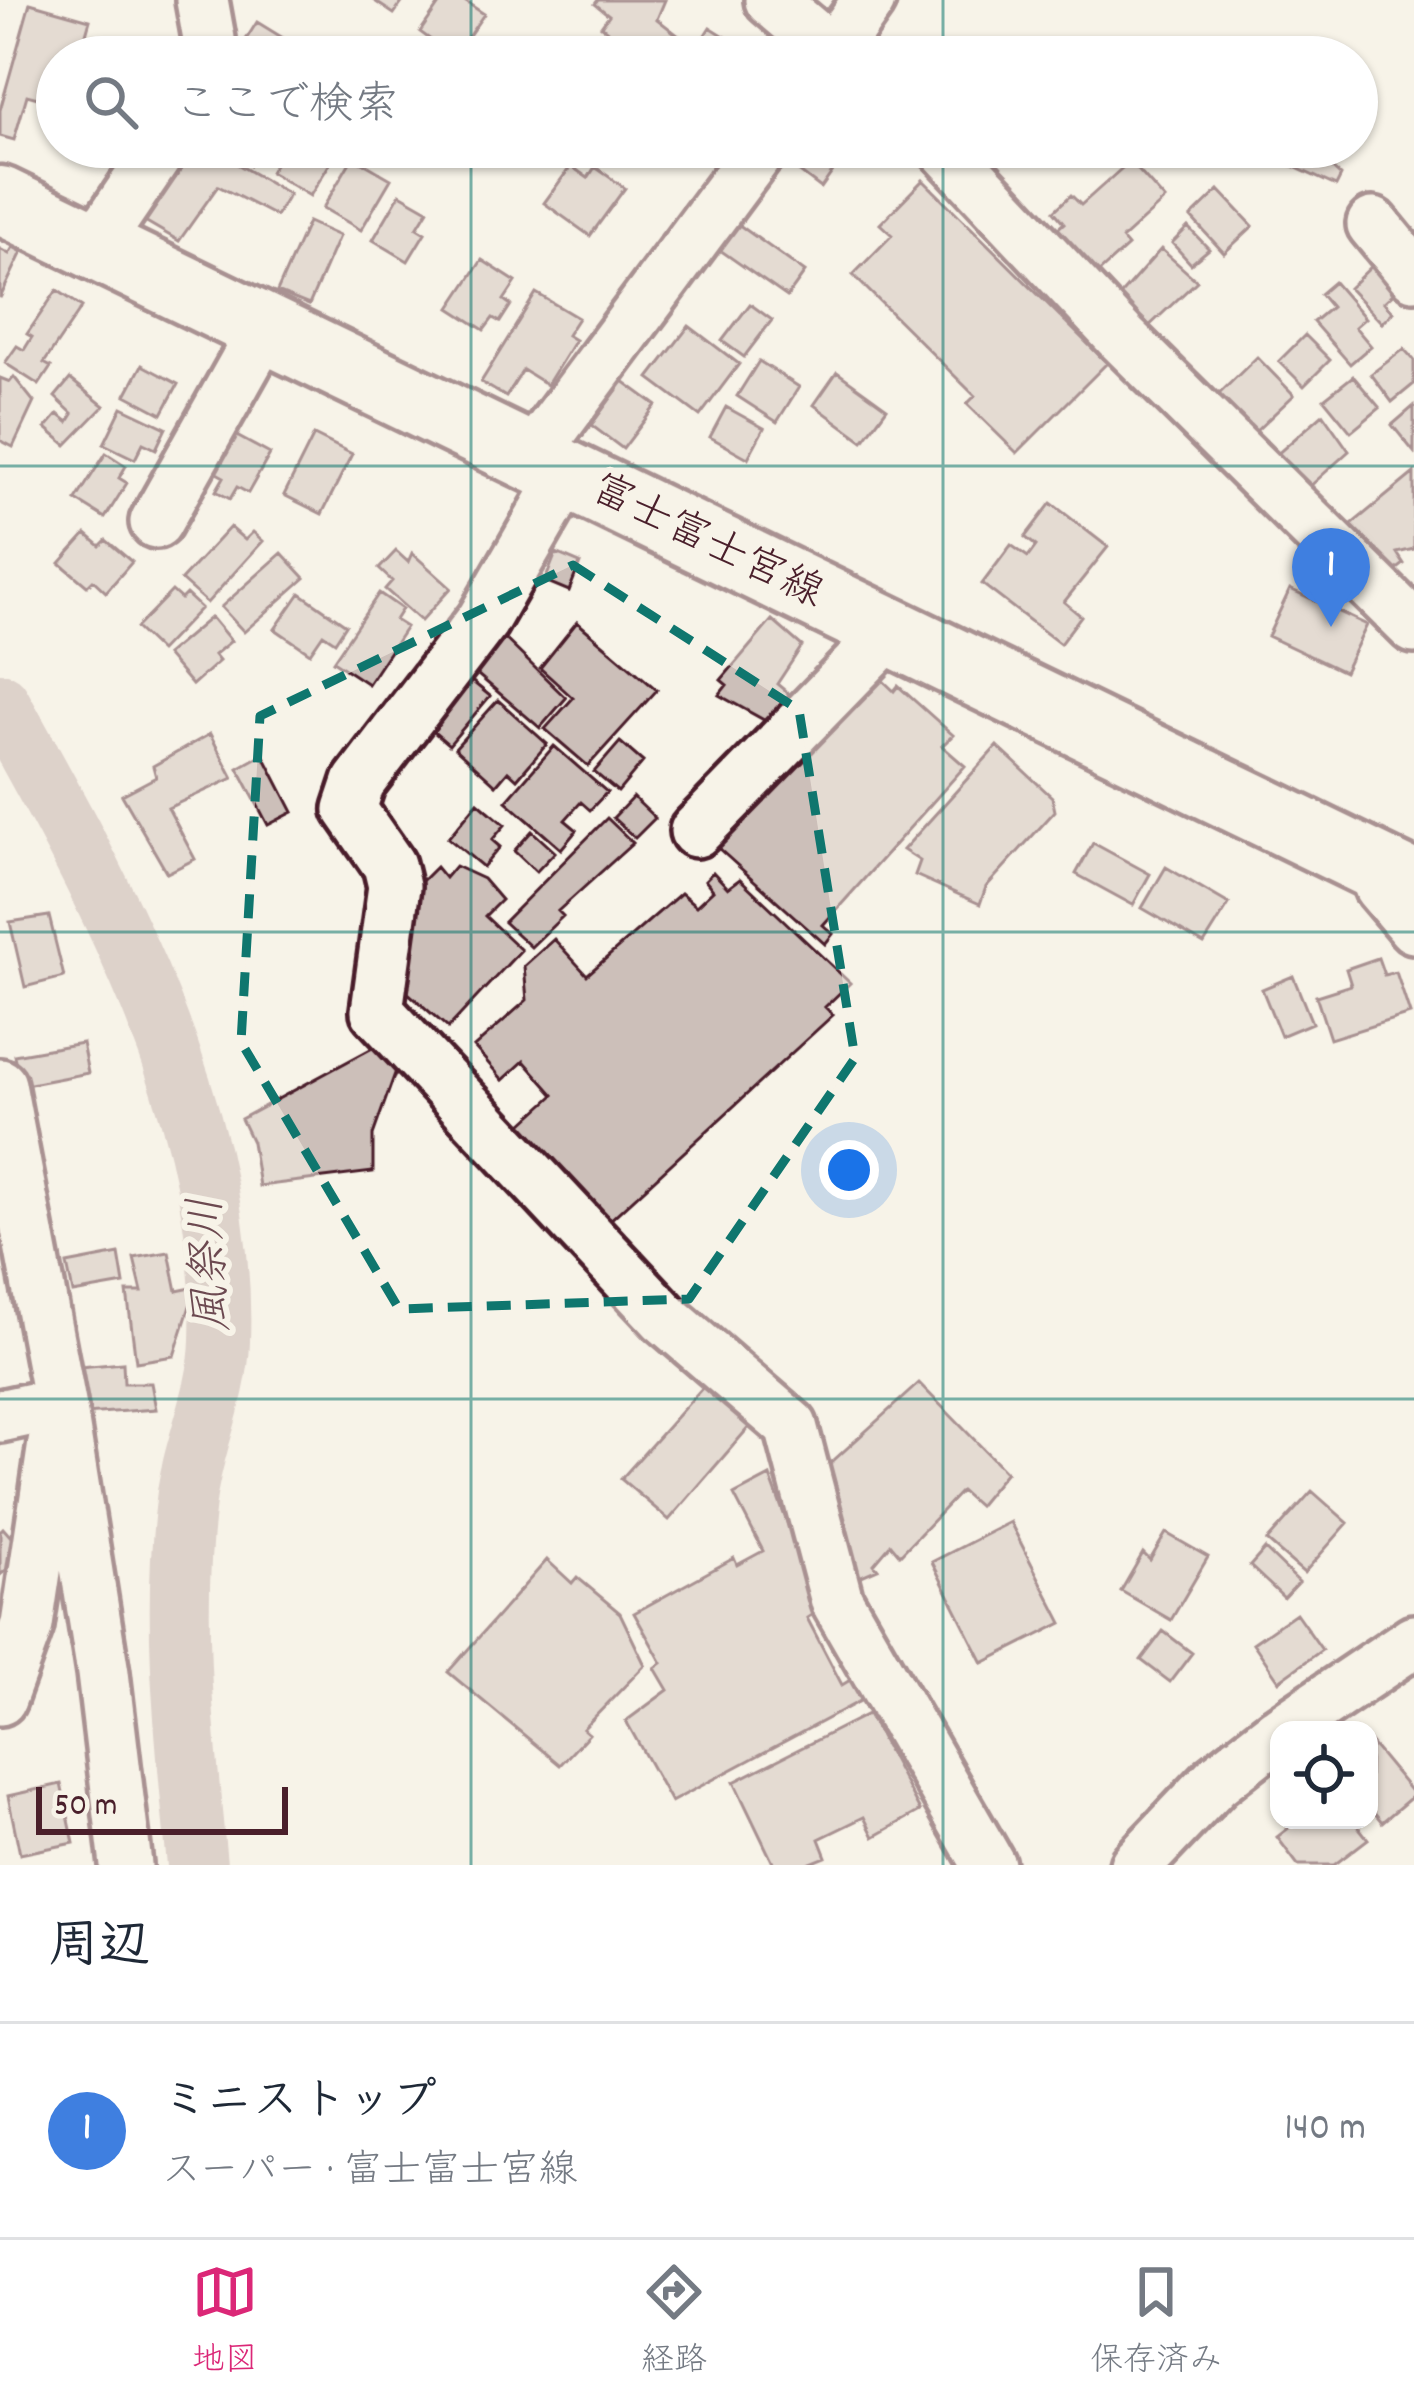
<!DOCTYPE html>
<html lang="ja">
<meta charset="utf-8">
<style>
body{margin:0;font-family:Dekko,"Klee One",sans-serif;background:#f6f6f7;color:#1f2937}
.controls{position:absolute;right:36px;bottom:36px;display:grid;overflow:hidden;border-radius:24px;box-shadow:0 3px 9px #0004}
.controls button{width:108px;height:108px;display:grid;place-items:center;padding:0;border:0;border-bottom:3px solid #e0e1e3;background:#fff;color:#1f2937;font:60px sans-serif}
.scale{position:absolute;left:36px;bottom:30px;width:252px;box-sizing:border-box;padding-left:12px;border:6px solid #4a1f2b;border-top:0;font-size:33px;line-height:42px;white-space:nowrap;color:#4a1f2b;-webkit-text-stroke:9px #f7f3e8;paint-order:stroke}
.you{position:absolute;left:849px;top:1170px;width:42px;height:42px;margin:-30px;border:9px solid #fff;border-radius:50%;background:#1a73e8;box-shadow:0 0 0 18px #1a73e833}
.badge{display:grid;place-items:center;width:78px;height:78px;border-radius:50%;background:#db2777;color:#fff;font-size:39px;font-weight:700}
.pin{position:absolute;translate:-50% -99px;filter:drop-shadow(0 3px 6px #0008)}
.pin::after{content:'';position:absolute;top:63px;width:42px;height:36px;background:inherit;clip-path:polygon(0 0,100% 0,50% 100%)}
.list{margin:0;padding:0;list-style:none}
h2{display:flex;justify-content:space-between;align-items:center;height:156px;margin:0;padding:0 48px;font-size:51px}
h2 small{font-size:39px;font-weight:400;color:#747a83}
.list li{display:grid;grid-template-columns:78px 1fr auto;gap:36px;align-items:center;box-sizing:border-box;height:216px;padding:0 48px;border-top:3px solid #e0e1e3}
.list b{display:block;font-size:45px;white-space:nowrap}
.list p{margin:0;font-size:39px;white-space:nowrap;color:#747a83}
.list em{font-size:39px;font-style:normal;color:#747a83}
.icon{flex:none;width:66px;height:66px;fill:none;stroke:currentColor;stroke-width:2;stroke-linecap:round;stroke-linejoin:round}
.map{position:relative;flex:none;width:1414px;height:1865px;overflow:hidden}
.search{position:absolute;background:#fff;box-shadow:0 3px 9px #0004;left:36px;right:36px;top:36px;height:132px;display:flex;align-items:center;gap:30px;box-sizing:border-box;padding:0 42px;border-radius:66px;color:#747a83;font-size:45px}
.sheet{height:372px;background:#fff}
nav{display:flex;justify-content:space-around;align-items:center;box-sizing:border-box;height:168px;border-top:3px solid #e0e1e3;background:#fff;font-size:33px;color:#747a83}
nav a{display:grid;justify-items:center;gap:6px}
nav .on{color:#db2777}
.map>svg:first-child{display:block}
.lines{fill:none;stroke-linecap:round;stroke-linejoin:round}
.river{stroke:#bcaaa7;stroke-width:60}
.building{fill:#ccbfb9;stroke:#4a1f2b;stroke-width:3}
.minor-casing{stroke:#4a1f2b;stroke-width:60}
.major-casing{stroke:#4a1f2b;stroke-width:75}
.minor{stroke:#f7f3e8;stroke-width:51}
.major{stroke:#f7f3e8;stroke-width:66}
.marked{fill:none;stroke:#0f766e;stroke-width:9;stroke-dasharray:24 15;stroke-linejoin:round}
.grid{fill:none;stroke:#0f766e;stroke-width:3;stroke-opacity:0.55}
.labels{text-anchor:middle;dominant-baseline:central;stroke-width:12;stroke-linejoin:round;paint-order:stroke}
.street-label{font-size:42px;fill:#4a1f2b;stroke:#f7f3e8}
.water-label{font-size:45px;font-style:italic;fill:#6c4950;stroke:#f7f3e8}
</style>
<div class="map">
<svg width="1414" height="1865" viewBox="0 0 1414 1865">
<rect width="100%" height="100%" fill="#f7f3e8"/>
<filter id="ink" filterUnits="userSpaceOnUse"><feTurbulence type="fractalNoise" baseFrequency=".00833" numOctaves="2"/><feDisplacementMap in="SourceGraphic" scale="24" xChannelSelector="R" yChannelSelector="G"/><feConvolveMatrix kernelMatrix="1 2 1 2 8 2 1 2 1" color-interpolation-filters="sRGB"/></filter>
<g filter="url(#ink)">
<g class="lines">
<path class="river" d="M0,703C108,897 228,1112 220,1341C219,1394 192,1448 186,1501C171,1621 186,1746 197,1865"/>
</g>
<path class="building" d="M373,0H404L394,14Z
M442,0H463L484,14L454,57L420,32Z
M598,0H665L657,19L679,36L663,57H641L601,26L609,15L595,4Z
M30,3L90,20L81,52L71,50L69,57H57L56,103L27,95L14,140L0,136V110Z
M257,22L301,49L296,57H235Z
M710,27L742,47L736,57H691Z
M182,147H208L289,194L276,216L218,186L179,241L138,217Z
M223,147H262L250,165Z
M285,147H340L310,196L270,172Z
M789,147H850L821,188L781,158Z
M1288,147H1341L1327,163L1341,176L1336,186L1277,159Z
M353,157L391,179L361,230L323,208Z
M1130,161L1165,200L1122,239L1128,246L1088,282L1048,237L1064,223L1054,211L1071,195L1081,205Z
M571,166L588,178L595,167L625,188L590,236L544,203Z
M923,180L1107,363L1017,453L967,404L975,396L853,275L892,235L880,224Z
M1219,190L1253,226L1224,253L1191,217Z
M400,194L428,210L417,228L425,233L408,261L373,240Z
M308,222L339,236L309,305L277,292Z
M735,222L805,272L787,297L717,248Z
M1188,227L1209,249L1191,264L1172,243Z
M13,247L22,252L0,298V249L9,254Z
M1161,249L1197,281L1146,329L1115,301Z
M482,260L516,282L504,300L511,305L500,322L493,318L484,330L450,308Z
M1373,265L1396,291L1384,302L1393,312L1382,323L1349,288Z
M1334,282L1365,318L1355,327L1371,346L1350,364L1313,322L1331,307L1320,294Z
M57,290L82,307L44,363L51,367L39,385L5,363L17,346L24,350L32,337L27,334Z
M536,293L578,318L567,335L575,340L547,385L523,370L506,397L481,382Z
M750,304L772,320L744,357L722,341Z
M689,326L739,364L700,416L649,378Z
M1305,335L1330,360L1304,386L1279,361Z
M1404,349L1414,360V384L1392,402L1371,374Z
M1257,357L1294,395L1254,433L1218,395Z
M759,361L799,387L777,422L737,396Z
M142,365L178,384L162,414L126,395Z
M837,372L887,408L863,441L814,405Z
M1353,376L1380,408L1351,432L1324,399Z
M14,377L34,402L13,447L0,440V378L10,382Z
M70,379L104,406L66,445L46,428L58,414L68,422L73,414L55,397Z
M623,381L656,405L623,449L591,425Z
M1414,406V452L1392,425Z
M122,407L166,428L156,449L143,443L135,459L104,444Z
M726,407L764,428L748,458L710,437Z
M1323,414L1349,451L1307,489L1276,455Z
M233,434L270,454L248,493L237,487L230,499L216,491L224,477L213,471Z
M314,435L352,454L322,514L284,495Z
M106,453L126,466L119,478L127,483L105,518L76,500Z
M1414,473V549L1397,553L1404,564L1381,582L1341,533Z
M1051,503L1108,547L1064,602L1081,616L1060,644L982,584L1011,545L1028,557L1036,546L1025,537Z
M230,527L245,540L253,532L263,541L207,603L181,580Z
M86,534L100,546L106,540L132,562L106,592L93,580L87,586L60,563Z
M396,551L408,562L412,553L451,588L421,621L385,589L392,581L379,569Z
M282,553L305,578L244,632L221,607Z
M556,553L580,563L569,591L545,581Z
M1290,589L1367,625L1344,672L1268,636Z
M172,591L181,599L186,594L201,608L160,651L136,628Z
M300,593L346,625L335,642L323,634L310,653L275,629Z
M379,593L402,609L395,620L406,627L368,684L333,661Z
M211,617L231,641L214,655L219,661L192,685L166,655Z
M772,620L802,646L777,684L795,699L773,725L719,695L727,685L721,680Z
M577,622L657,690L588,766L545,729L573,698L540,668Z
M494,628L566,698L540,728L464,663Z
M458,670L490,696L449,745L422,722Z
M875,673L894,691L898,686L953,735L942,746L965,766L823,925L833,934L825,944L718,848Z
M498,700L547,744L517,779L508,771L496,785L455,748Z
M210,734L233,778L168,808L195,859L167,873L122,795L156,777L153,766Z
M620,742L643,762L618,792L594,772Z
M554,746L607,792L590,810L581,802L565,820L577,830L561,849L506,801Z
M997,746L1052,797L1055,811L986,887L980,904L915,875L920,861L903,850Z
M263,754L293,812L268,825L238,768Z
M633,797L655,818L635,838L613,818Z
M478,802L505,825L492,840L500,847L483,867L448,838Z
M607,818L633,843L558,911L563,916L531,947L504,922Z
M532,831L555,852L536,872L514,851Z
M1093,843L1150,874L1133,905L1076,874Z
M455,866L483,879L501,900L485,916L521,950L448,1028L407,992L409,894L436,867L445,878Z
M1166,867L1229,904L1204,944L1142,908Z
M713,872L728,888L740,879L850,983L825,1007L833,1015L609,1221L522,1124L554,1095L524,1061L503,1080L474,1047L527,1000L524,966L554,939L587,975L681,893L696,906L713,890L705,880Z
M49,916L64,977L25,987L10,922Z
M1378,958L1384,975L1396,972L1410,1014L1330,1039L1316,996L1351,985L1346,969Z
M1293,976L1312,1023L1281,1036L1262,989Z
M82,1043L88,1073L20,1086L14,1055Z
M380,1044L397,1068L373,1135V1172L259,1186L252,1142L241,1119Z
M169,1252L177,1291L196,1287L174,1356L136,1362L127,1292H142L134,1258Z
M119,1254L124,1284L73,1293L67,1264Z
M123,1363L124,1383H151L156,1409L85,1414L79,1367Z
M712,1377L756,1419L669,1520L621,1479Z
M919,1383L1006,1472L978,1506L961,1491L900,1555L891,1544L874,1564L878,1569L857,1578L823,1470Z
M770,1476L819,1610L807,1618L842,1685L852,1679L862,1700L671,1802L626,1721L668,1690L655,1668L662,1663L634,1613L734,1558L737,1565L763,1551L734,1495Z
M1312,1491L1348,1523L1304,1573L1267,1541Z
M1010,1522L1062,1623L983,1663L932,1562Z
M3,1528L26,1554L0,1575V1531Z
M1166,1533L1208,1557L1171,1620L1121,1591L1143,1553L1150,1560Z
M1265,1549L1299,1582L1284,1598L1250,1566Z
M547,1560L572,1583L577,1577L620,1613L645,1665L583,1729L589,1734L560,1765L448,1672Z
M1296,1613L1322,1650L1279,1681L1253,1643Z
M1163,1631L1192,1653L1170,1682L1141,1660Z
M868,1714L920,1811L874,1837L864,1817L819,1839L826,1857L806,1865H774L734,1782Z
M1370,1742L1414,1795L1382,1822L1369,1806Z
M61,1784L74,1843L20,1854L8,1796Z
M1299,1820H1353L1368,1839L1334,1865H1298L1277,1837Z"/>
<g class="lines">
<defs>
<path id="minor" d="M202,0L209,39L205,57
M771,0L838,57
M829,57L869,0
M943,147L1120,336L1414,627
M1373,224L1414,274
M96,244L162,147
M530,459L762,147
M566,476L483,620L359,782L350,809L389,865L394,886L377,1011L665,1318L791,1426L837,1601L989,1865
M156,522L265,328
M696,831L890,632
M1374,865L1380,887L1414,927
M0,1085L60,1403L27,1625L0,1699
M0,1416L60,1403L103,1673L126,1865
M1282,1730L1414,1641
M1136,1865L1216,1781L1279,1732"/>
<path id="major" d="M0,200L1414,885"/>
</defs>
<use href="#minor" class="minor-casing"/>
<use href="#major" class="major-casing"/>
<use href="#minor" class="minor"/>
<use href="#major" class="major"/>
</g>
</g>
<path d="M0 0H1414V1865H0ZM573,565L799,710L855,1058L689,1299L399,1309L241,1042L260,716Z" fill="#f7f3e8" fill-opacity=".55" fill-rule="evenodd"/>
<path class="marked" d="M573,565L799,710L855,1058L689,1299L399,1309L241,1042L260,716Z"/>
<path class="grid" d="M471,0V57M943,0V57M471,147V1865M943,147V1865M0,466H1414M0,932H1414M0,1399H1414"/>
<g class="labels">
<g class="street-label">
<text transform="translate(706 544) rotate(26)">富士富士宮線</text>
</g>
<g class="water-label">
<text transform="translate(213 1264) rotate(-93)">風祭川</text>
</g>
</g>
</svg>
<div class="controls">
<button><svg class="icon" aria-label="locate" viewBox="0 0 24 24"><circle cx="12" cy="12" r="6"/><path d="M12 2v4M12 18v4M2 12h4M18 12h4"/></svg></button>
</div>
<div class="scale">50 m</div>
<div class="you"></div>
<div class="pin badge" style="left:1331px;top:627px;background:#3f7fe0">1</div>
<div class="search"><svg class="icon" aria-label="search" viewBox="0 0 24 24"><circle cx="10" cy="10" r="6"/><path d="M15 15l6 6"/></svg>ここで検索</div>
</div>
<section class="sheet">
<h2>周辺<small></small></h2>
<ul class="list">
<li><span class="badge" style="background:#3f7fe0">1</span><div><b>ミニストップ</b><p>スーパー · 富士富士宮線</p></div><em>140 m</em></li>
</ul>
</section>
<nav>
<a class="on"><svg class="icon" aria-label="map" viewBox="0 0 24 24"><path d="M3 6l6-2 6 2 6-2v14l-6 2-6-2-6 2zM9 4v14M15 6v14"/></svg>地図</a>
<a><svg class="icon" aria-label="directions" viewBox="0 0 24 24"><path d="M12 3l9 9-9 9-9-9zM9 14v-3h6M13 9l2 2-2 2"/></svg>経路</a>
<a><svg class="icon" aria-label="saved" viewBox="0 0 24 24"><path d="M7 4h10v16l-5-4-5 4z"/></svg>保存済み</a>
</nav>
